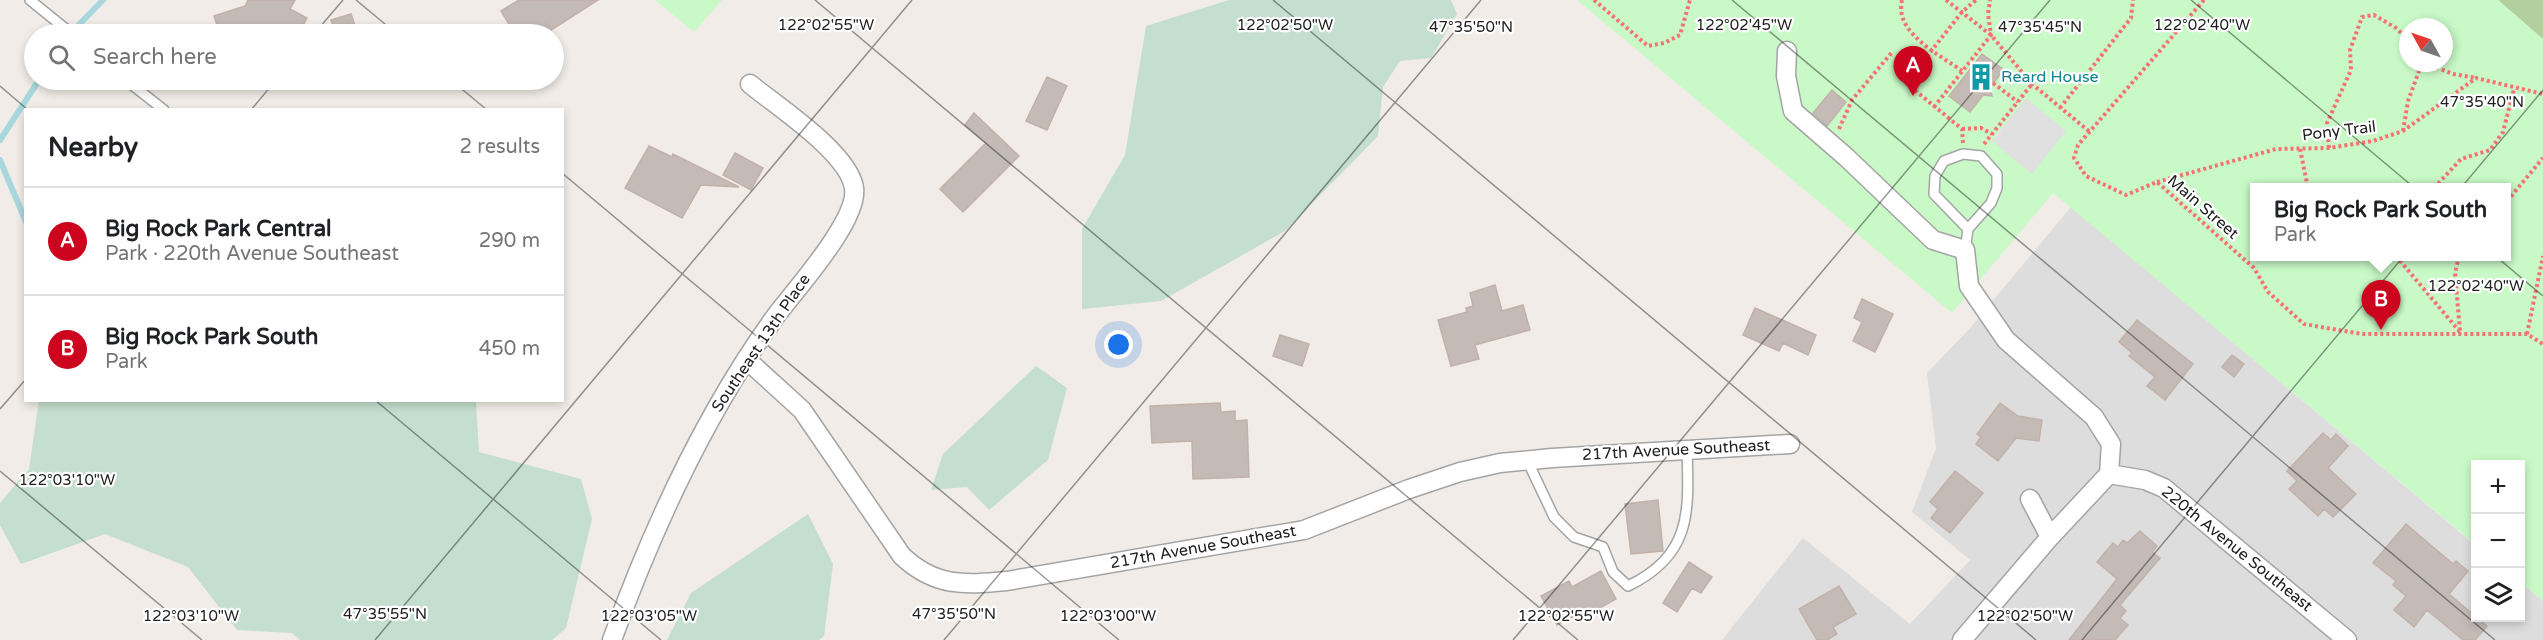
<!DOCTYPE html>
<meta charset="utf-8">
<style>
body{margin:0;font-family:"Varela Round",sans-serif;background:#f6f6f6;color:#202124}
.controls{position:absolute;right:18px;bottom:18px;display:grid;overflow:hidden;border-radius:0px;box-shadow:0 3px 9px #0003}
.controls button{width:54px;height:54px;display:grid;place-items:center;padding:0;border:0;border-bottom:2px solid #e0e0e0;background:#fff;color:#202124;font:30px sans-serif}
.compass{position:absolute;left:2399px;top:18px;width:54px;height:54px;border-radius:50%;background:#fff;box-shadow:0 3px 9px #0003;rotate:310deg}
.you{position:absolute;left:1119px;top:345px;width:21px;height:21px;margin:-15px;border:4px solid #fff;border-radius:50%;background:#1a73e8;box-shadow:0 0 0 9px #1a73e833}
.badge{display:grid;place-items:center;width:39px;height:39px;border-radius:50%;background:#cd041e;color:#fff;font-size:20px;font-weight:700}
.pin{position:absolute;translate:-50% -50px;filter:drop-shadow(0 2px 3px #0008)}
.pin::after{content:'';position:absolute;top:32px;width:21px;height:18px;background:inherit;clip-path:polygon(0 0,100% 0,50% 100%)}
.popup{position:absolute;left:2250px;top:183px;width:261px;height:78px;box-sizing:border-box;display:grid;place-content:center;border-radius:0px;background:#fff;filter:drop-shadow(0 2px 4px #0005);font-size:20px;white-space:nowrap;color:#757577}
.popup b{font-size:22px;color:#202124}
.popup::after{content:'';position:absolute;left:50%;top:100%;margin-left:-12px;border:12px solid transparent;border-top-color:#fff}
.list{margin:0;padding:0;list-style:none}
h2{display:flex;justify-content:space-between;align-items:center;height:78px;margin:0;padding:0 24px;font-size:26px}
h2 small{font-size:20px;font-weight:400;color:#757577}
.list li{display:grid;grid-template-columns:39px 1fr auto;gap:18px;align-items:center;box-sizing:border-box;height:108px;padding:0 24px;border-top:2px solid #e0e0e0}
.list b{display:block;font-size:22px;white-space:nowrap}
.list p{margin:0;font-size:20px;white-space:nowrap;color:#757577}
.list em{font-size:20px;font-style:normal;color:#757577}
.icon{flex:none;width:33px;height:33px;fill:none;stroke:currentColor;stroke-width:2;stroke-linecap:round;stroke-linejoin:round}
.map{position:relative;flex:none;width:2543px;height:640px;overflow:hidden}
.search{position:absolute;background:#fff;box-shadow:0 3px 9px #0003;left:24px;top:24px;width:540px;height:66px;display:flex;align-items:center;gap:15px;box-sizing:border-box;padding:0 21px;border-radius:33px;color:#757577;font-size:22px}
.panel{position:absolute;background:#fff;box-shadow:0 3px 9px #0003;left:24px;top:108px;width:540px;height:294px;border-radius:0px}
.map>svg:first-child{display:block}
.residential{fill:#dedddd}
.forest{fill:#b2cf9d}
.wetland{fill:#c4decf}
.park{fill:#c8f9c6;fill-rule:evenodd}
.parking{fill:#e0e0e0}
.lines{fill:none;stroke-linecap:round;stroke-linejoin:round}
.stream{stroke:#a8d8dd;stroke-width:6}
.building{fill:#c5bbb6;stroke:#c2b1a9;stroke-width:1.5}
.lane-casing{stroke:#a4a4a4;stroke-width:12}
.street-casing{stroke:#a4a4a4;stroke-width:21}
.path{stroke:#f77175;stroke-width:4;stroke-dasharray:3 3;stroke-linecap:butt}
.lane{stroke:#fff;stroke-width:9}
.street{stroke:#fff;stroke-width:18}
.ticks{fill:none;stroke:#202020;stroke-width:1.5;stroke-opacity:0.45}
.labels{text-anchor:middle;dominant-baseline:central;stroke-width:4.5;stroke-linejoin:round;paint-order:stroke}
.culture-label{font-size:16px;fill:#0d838f;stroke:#fff;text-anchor:start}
.street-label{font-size:16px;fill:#202020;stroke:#fff}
.ticks-label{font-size:15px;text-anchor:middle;fill:#202020;stroke:#fff;stroke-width:4.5;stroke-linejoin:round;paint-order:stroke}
</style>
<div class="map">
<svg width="2543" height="640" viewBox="0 0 2543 640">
<rect width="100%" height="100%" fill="#f1ece7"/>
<path class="residential" d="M2071,207L2475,545L2476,618H2520L2521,583L2543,601V640H1722L1803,538L1910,624L1970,560L1912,512L1936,448L1927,373L1971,327Z"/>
<path class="forest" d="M2498,0H2543V39Z"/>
<path class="wetland" d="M1229,0H1451L1457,14L1431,58L1400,61L1383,87L1378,136L1285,231L1161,301L1082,309V229L1125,155L1146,26Z
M1036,366L1067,388L1048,460L989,510L967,487L931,490L943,454Z
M39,400L476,401L479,452L581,479L592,519L566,628L552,640H300L292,633L237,630L188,567L105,534L21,564L0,525V503L29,469Z
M808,514L833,564L824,636L819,640H667L691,593Z"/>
<path class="park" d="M655,0H722L694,32Z
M1577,0H2498L2543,39V601L2521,582L2520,464H2476L2475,544L2053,193L1952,313ZM2408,27H2444V63H2408ZM2255,188H2507V256H2255Z"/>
<path class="parking" d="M2026,98L2066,131L2032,174L1992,141Z"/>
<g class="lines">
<path class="stream" d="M70,34L103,0
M0,140L39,80
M0,160L26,222"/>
</g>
<path class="building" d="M248,0H295L290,9L307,18L298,34H257L252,32L220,34L214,16L245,6Z
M519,0H598L545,34H515L501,11Z
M351,14L358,34H336L331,20Z
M1982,54L2004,70L1990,87L1992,96L1983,95L1970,112L1949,96Z
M1047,77L1067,86L1047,130L1026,121Z
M1832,90L1846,102L1827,126L1813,113Z
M974,113L1019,156L963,212L940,189L986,143L965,125Z
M649,146L672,157L673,154L739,187L701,185L682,218L625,188Z
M735,153L763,168L751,190L723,175Z
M1495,285L1502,311L1523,305L1530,330L1475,345L1479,359L1451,366L1438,320L1467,312L1466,308L1473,306L1470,293Z
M1862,299L1893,314L1875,352L1853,341L1862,322L1854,318Z
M1755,308L1816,335L1808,355L1783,343L1779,351L1743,335Z
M2137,320L2193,364L2165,400L2147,386L2155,377L2129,356L2132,353L2119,342Z
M1280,335L1309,344L1302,366L1273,356Z
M2232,355L2244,364L2234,377L2222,367Z
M1220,403L1221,412L1235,411V421L1247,420L1249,477L1193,479L1192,441L1152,443L1150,406Z
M2000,403L2018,416L2042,420L2039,441L2016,438L1998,461L1976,444L1981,437L1977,434Z
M2323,433L2331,440L2336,434L2348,446L2328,468L2356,494L2333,517L2324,509L2318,516L2289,489L2297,481L2287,471Z
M1955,471L1983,493L1950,533L1931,518L1938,509L1930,502Z
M1658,500L1663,551L1631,554L1625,504Z
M2406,524L2453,564L2456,561L2468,571L2449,594L2487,626L2475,640H2463L2427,610L2414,627L2394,610L2406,596L2393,585L2396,581L2373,563Z
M2140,531L2157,546L2152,552L2160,558L2120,605L2126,611L2120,618L2128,625L2115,640H2069L2117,579L2097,562L2113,543L2118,547L2123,540L2127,543Z
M1689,562L1712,577L1701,593L1692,588L1677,612L1663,603Z
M1601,571L1616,599L1576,621L1573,616L1557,625L1541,596L1569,581L1572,587Z
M1839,586L1856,614L1833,627L1837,634L1827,640H1817L1799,609Z"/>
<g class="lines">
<defs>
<path id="lane" d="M30,0L72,34
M126,80L164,110
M1965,250L1968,229L1991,203L1997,188V174L1981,156L1963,154L1944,161L1935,176L1934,194L1968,229
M1527,460L1554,517L1574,537L1603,547L1613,572L1628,586C1692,555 1689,512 1687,450"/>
<path id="street" d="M1787,51L1786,76L1793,111L1846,157L1933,240L1965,250L1969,286L2006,340L2094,417L2111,444L2109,474L2145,480L2164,488L2347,640
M746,359L802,410L902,556C935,587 964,585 1007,581L1304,530L1409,489L1460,472L1500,463L1552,458L1790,444
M2030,499L2050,537
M612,640C653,527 704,415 775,317C795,290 859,220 854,188C849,153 778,107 750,84
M1962,640L2050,537L2109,474"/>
</defs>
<use href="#lane" class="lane-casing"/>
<use href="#street" class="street-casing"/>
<path class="path" d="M1594,0L1648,46L1664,43L1680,35L1690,0
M1902,0C1894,33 1939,54 1962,71
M1946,0L1991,35L2032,84L2090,132
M2204,0L2078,145L2074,158L2086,176L2126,195L2157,182L2254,268L2268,292L2304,324L2362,334H2527L2543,344
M2425,63L2453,74L2476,78
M1993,83L2018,102
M1934,107L1991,35L1988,14L1990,0
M2060,108L2131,18L2133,0
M1839,129L1852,100L1893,51
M1962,129L1981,128L1992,134
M2403,131L2408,101L2422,63
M1963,143L1962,129L1906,83L1962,12L1976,0
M1984,144L2032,84
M2329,148L2327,123L2351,70L2350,50L2362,17L2374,15L2396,28L2408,40
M2300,149L2308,188
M2157,182L2276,149L2329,148L2373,141L2403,131L2476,78L2543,94
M2434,188L2461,159L2490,150L2503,132L2514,89
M2507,201L2543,158
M2396,256L2460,332
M2459,256L2455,273L2460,332
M2527,334L2543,256"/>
<use href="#lane" class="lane"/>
<use href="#street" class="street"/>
</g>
<path class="ticks" d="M356,0L397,34M815,0L1578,640M1273,0L2036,640M1732,0L2495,640M2191,0L2543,296M314,34L343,0M451,80L487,110M0,86L28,110M251,110L276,80M562,173L1119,640M375,400L661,640M0,409L26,379M0,471L202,640M375,640L912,0M944,640L1481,0M1513,640L2050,0M2082,640L2543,90"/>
<defs>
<symbol id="building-bare" viewBox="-9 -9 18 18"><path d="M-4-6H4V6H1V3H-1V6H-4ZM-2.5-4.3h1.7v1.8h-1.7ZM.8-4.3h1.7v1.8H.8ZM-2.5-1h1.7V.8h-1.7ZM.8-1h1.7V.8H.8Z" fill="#0f9aa8" stroke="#fff" stroke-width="2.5" paint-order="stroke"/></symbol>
</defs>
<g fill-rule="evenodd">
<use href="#building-bare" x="1962" y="58" width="38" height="38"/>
</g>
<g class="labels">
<g class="culture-label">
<text x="2001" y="77">Reard House</text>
</g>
<g class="street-label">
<text transform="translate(2339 131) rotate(-7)">Pony Trail</text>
<text transform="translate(2203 207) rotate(41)">Main Street</text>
<text transform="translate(761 343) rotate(-56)">Southeast 13th Place</text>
<text transform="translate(1676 450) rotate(-3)">217th Avenue Southeast</text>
<text transform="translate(1203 547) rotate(-10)">217th Avenue Southeast</text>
<text transform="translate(2237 549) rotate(39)">220th Avenue Southeast</text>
</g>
</g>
<g class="ticks-label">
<text x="826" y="30">122°02'55"W</text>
<text x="1285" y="30">122°02'50"W</text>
<text x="1744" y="30">122°02'45"W</text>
<text x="2202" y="30">122°02'40"W</text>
<text x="1471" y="32">47°35'50"N</text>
<text x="2040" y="32">47°35'45"N</text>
<text x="2482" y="107">47°35'40"N</text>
<text x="2476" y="291">122°02'40"W</text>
<text x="67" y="485">122°03'10"W</text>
<text x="385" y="619">47°35'55"N</text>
<text x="954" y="619">47°35'50"N</text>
<text x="191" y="621">122°03'10"W</text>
<text x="649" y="621">122°03'05"W</text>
<text x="1108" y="621">122°03'00"W</text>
<text x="1566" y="621">122°02'55"W</text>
<text x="2025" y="621">122°02'50"W</text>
</g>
</svg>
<div class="controls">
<button>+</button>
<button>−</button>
<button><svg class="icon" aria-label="layers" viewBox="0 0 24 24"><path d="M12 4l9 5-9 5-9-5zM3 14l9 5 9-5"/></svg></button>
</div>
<svg class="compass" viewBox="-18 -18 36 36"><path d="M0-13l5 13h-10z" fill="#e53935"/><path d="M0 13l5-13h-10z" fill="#757577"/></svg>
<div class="you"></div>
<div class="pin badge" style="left:1913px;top:96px">A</div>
<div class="pin badge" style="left:2381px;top:330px">B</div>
<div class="popup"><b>Big Rock Park South</b>Park</div>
<div class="search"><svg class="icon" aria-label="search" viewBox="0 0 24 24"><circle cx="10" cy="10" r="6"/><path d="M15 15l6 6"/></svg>Search here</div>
<section class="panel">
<h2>Nearby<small>2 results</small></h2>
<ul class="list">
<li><span class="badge">A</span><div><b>Big Rock Park Central</b><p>Park · 220th Avenue Southeast</p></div><em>290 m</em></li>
<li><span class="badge">B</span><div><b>Big Rock Park South</b><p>Park</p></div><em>450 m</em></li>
</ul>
</section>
</div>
